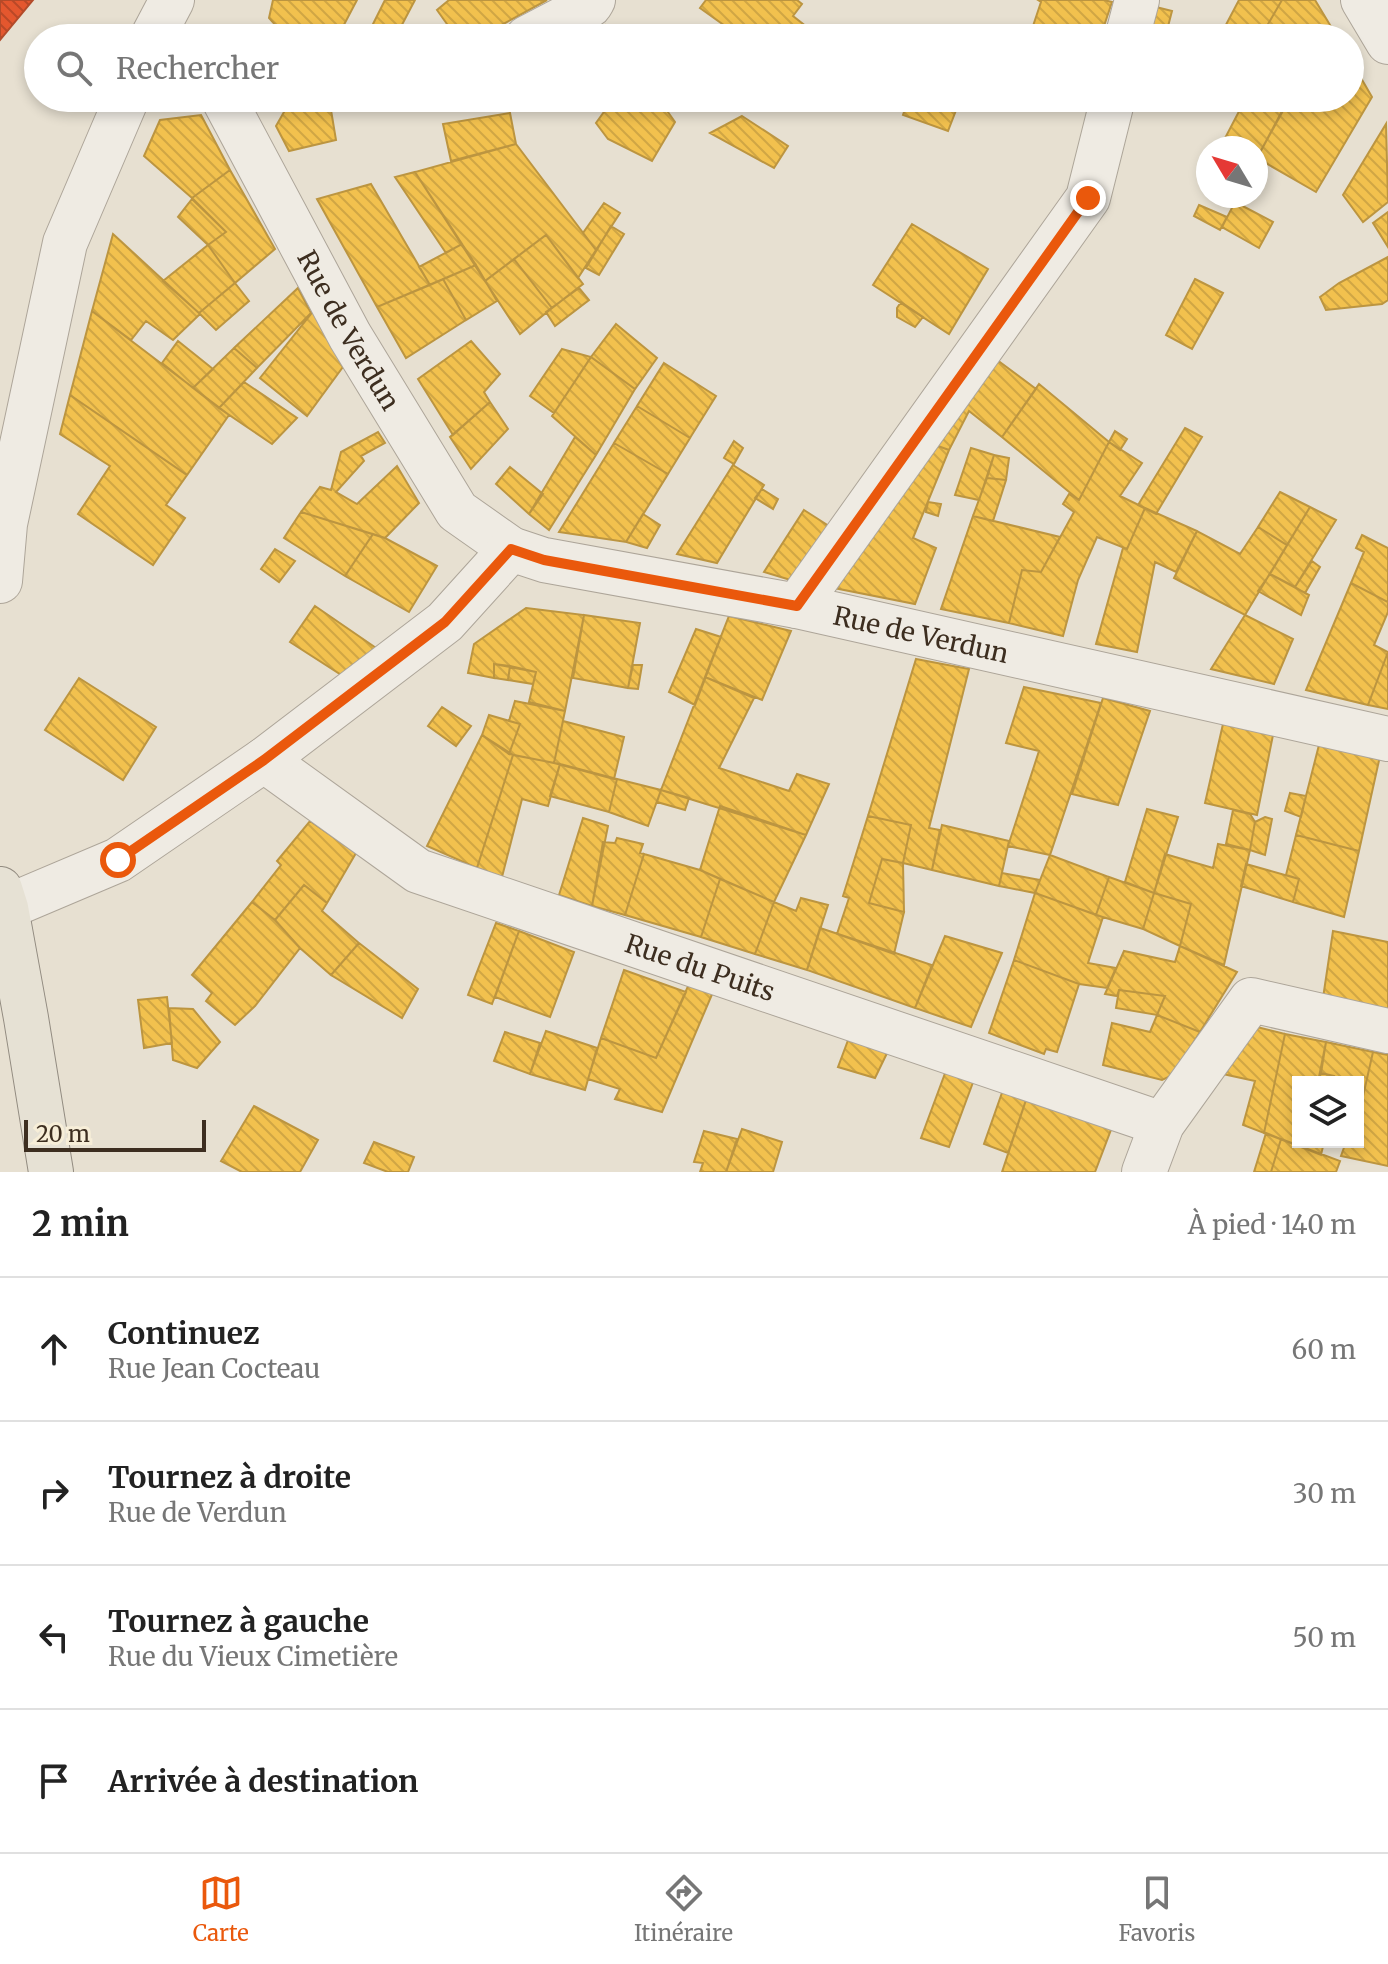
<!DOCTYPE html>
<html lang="fr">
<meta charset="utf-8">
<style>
body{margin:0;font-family:Merriweather,serif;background:#f2f2f2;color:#222}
.controls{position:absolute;right:24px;bottom:24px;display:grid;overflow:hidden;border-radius:0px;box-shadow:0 4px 12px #0003}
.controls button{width:72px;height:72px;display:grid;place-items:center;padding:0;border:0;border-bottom:2px solid #e0e0e0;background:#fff;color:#222;font:40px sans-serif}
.compass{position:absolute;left:1196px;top:136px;width:72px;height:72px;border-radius:50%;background:#fff;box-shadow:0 4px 12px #0003;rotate:308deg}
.scale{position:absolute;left:24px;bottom:20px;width:182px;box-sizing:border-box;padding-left:8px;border:4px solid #3d2e20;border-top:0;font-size:22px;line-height:28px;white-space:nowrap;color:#3d2e20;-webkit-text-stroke:6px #f7eed8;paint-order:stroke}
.stop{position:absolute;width:24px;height:24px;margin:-18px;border:6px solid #ea580c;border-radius:50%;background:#fff}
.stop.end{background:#ea580c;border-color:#fff;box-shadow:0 2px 8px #0008}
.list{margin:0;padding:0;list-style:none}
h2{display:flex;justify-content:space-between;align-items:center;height:104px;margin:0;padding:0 32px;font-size:34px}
h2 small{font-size:26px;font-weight:400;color:#767676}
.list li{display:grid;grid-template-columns:52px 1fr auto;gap:24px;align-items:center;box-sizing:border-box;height:144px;padding:0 32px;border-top:2px solid #e0e0e0}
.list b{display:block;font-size:30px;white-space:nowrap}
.list p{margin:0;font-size:26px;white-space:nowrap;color:#767676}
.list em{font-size:26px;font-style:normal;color:#767676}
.icon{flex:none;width:44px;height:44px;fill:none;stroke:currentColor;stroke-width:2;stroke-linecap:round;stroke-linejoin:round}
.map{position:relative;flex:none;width:1388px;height:1172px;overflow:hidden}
.search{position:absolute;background:#fff;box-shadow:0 4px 12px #0003;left:24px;right:24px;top:24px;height:88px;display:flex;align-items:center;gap:20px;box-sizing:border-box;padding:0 28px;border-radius:44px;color:#767676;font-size:30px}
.sheet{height:680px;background:#fff}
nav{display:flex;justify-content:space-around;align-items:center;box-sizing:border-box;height:112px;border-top:2px solid #e0e0e0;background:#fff;font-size:22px;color:#767676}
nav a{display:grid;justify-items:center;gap:4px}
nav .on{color:#ea580c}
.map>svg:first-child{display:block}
.homes{fill:url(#homes-back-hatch);stroke:#bc9540;stroke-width:2}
.shops{fill:url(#shops-back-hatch);stroke:#b24b2a;stroke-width:2}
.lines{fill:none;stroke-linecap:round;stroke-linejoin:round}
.street-casing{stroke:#ada599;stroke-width:46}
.primary-casing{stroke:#928b80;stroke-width:46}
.street{stroke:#efebe3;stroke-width:44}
.primary{stroke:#e6e1d4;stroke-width:44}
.route{stroke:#ea580c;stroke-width:10}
.labels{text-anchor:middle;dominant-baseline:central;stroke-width:8;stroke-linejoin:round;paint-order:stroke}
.street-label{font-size:26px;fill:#3d2e20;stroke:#f7eed8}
</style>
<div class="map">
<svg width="1388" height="1172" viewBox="0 0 1388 1172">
<defs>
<pattern id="homes-back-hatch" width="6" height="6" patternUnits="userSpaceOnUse" patternTransform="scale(2)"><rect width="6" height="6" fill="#f2c14e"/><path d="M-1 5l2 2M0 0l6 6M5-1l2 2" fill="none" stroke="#d0a644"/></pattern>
<pattern id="shops-back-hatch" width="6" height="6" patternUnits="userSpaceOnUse" patternTransform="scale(2)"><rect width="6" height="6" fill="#e4572e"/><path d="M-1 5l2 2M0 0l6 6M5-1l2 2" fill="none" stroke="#ba4827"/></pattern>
</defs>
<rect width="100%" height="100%" fill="#e7e0d1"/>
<path class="homes" d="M273,0H357L337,38H287L269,18Z
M385,0H415L395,38H366Z
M547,0L496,28L470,38H457L437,10L449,0Z
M706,0H797L802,4L793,16L821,38H742L700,8Z
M1038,0H1104L1112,2L1100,38H1049L1031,32L1041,2Z
M1239,0H1282L1260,38H1219Z
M1282,0H1315L1330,25L1322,38H1260Z
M1144,4L1172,11L1165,38H1136Z
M605,25L615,38H577Z
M1330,25L1338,38H1322Z
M1350,59L1372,97L1316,192L1257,158L1289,98H1350Z
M292,98H329L336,140L289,151L276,126Z
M598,98H658L675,122L652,161L608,139L596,123L606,109Z
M909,98L960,100L948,131L903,115Z
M1246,98H1263L1284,109L1257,158L1256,148H1238L1224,140Z
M510,113L516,144L451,161L443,124Z
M201,115L230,170L192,198L144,156L160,120Z
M742,116L788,146L774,168L710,133Z
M1386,124L1388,202L1363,222L1343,195Z
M516,144L596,250L578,278L546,235L485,281L415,172Z
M230,170L275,249L235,283L208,245L226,232L192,198Z
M415,172L462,244L446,253L395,177Z
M371,184L430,285L377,307L317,199Z
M192,199L226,232L208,245L178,217Z
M1235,202L1273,222L1259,248L1222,227Z
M604,203L620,213L596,250L583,233Z
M1199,205L1227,217L1220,230L1194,216Z
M1388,212V247L1373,223Z
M912,224L988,269L949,334L873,285Z
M611,226L624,234L599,275L586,268Z
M113,234L200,314L173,340L146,321L131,340L92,311Z
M546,235L583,284L552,308L514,259Z
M462,244L476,265L430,285L419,267Z
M208,245L235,283L199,313L163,281Z
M1388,257V300L1382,304L1326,310L1320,297L1339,283Z
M514,259L552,308L520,334L485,281Z
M476,265L497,301L466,320L443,279Z
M443,279L466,320L406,358L377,307Z
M1195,279L1223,293L1192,349L1166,335Z
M235,283L249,301L216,330L199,313Z
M298,288L311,313L257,368L234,348Z
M579,288L589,300L555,326L546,312Z
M901,302L923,317L915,327L897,317V308Z
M315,309L348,360L307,416L260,378Z
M92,311L229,415L187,475L70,395Z
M616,324L657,358L635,389L591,357Z
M178,341L213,369L193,388L162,363Z
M471,341L500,374L484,392L490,402L453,435L418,379Z
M234,348L257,368L219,408L193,388Z
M562,349L591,357L554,413L530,396Z
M985,351L1036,389L1002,437L969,411L949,450L924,441Z
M591,357L635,389L596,455L552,416Z
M664,363L716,396L690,438L637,406Z
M244,382L297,418L272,444L219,408Z
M1039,384L1109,442L1079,500L1002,437Z
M70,395L187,475L166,505L185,518L153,565L78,514L110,466L60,434Z
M490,402L508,429L471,469L450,437Z
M637,406L690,438L668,474L614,443Z
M1185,428L1202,437L1156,514L1138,505Z
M1115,431L1127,439L1120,450L1109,442Z
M378,432L385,443L361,456L364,461L336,492L357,504L397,466L419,503L385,538L301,512L320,487L331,490L341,452Z
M575,437L596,455L549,530L529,514Z
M734,441L743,448L734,464L724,458Z
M924,441L949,450L913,538L936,548L915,604L824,586Z
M1109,442L1142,463L1120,496L1145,508L1127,549L1097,537L1078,580L1063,636L1009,623L1022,570L1041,572L1074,512L1063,504L1069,494L1079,500Z
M614,443L668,474L626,542L559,532Z
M971,448L994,455L979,500L955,495Z
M994,455L1009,458L1006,480L987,478Z
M733,465L764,485L717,563L677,554Z
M510,467L543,494L529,514L496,484Z
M987,478L1006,480L993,521L973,516Z
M762,489L778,499L773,509L755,498Z
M1280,492L1310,507L1287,545L1258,527Z
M928,502L941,504L938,516L926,512Z
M1310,507L1336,520L1295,587L1270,574Z
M1145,508L1197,531L1176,572L1155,562L1137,652L1096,644L1123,548L1127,549Z
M804,510L832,528L794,581L764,572Z
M301,512L373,534L345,576L284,538Z
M643,514L660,525L647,548L626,542Z
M973,516L1060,537L1041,572L1022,570L1009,623L941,609Z
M1258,527L1287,545L1245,615L1174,578L1197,531L1240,554Z
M373,534L385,538L437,566L409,612L345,576Z
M1362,535L1388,548V602L1351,583L1364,552L1356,548Z
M275,549L295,561L279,582L261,569Z
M1312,561L1320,567L1305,593L1295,587Z
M1270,574L1309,595L1301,615L1258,591Z
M1351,583L1388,602V612L1374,645L1388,652L1368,705L1306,690Z
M315,606L379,650L343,676L290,642Z
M526,608L584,615L565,711L529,702L536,672L494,664V678L468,673L474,644Z
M584,615L640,623L628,688L573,678Z
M1245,615L1293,639L1274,684L1211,669Z
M729,616L791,631L762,700L705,677Z
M696,629L721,637L695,705L669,692Z
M1388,652V709L1368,705Z
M916,659L969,669L929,828L940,830L932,870L903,863L911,825L868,816Z
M494,664L510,666L508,680L494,678Z
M633,665H642L638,689L628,688Z
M510,666L536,672L533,684L508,680Z
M705,677L754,698L719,768L789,791L797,774L829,784L806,835L661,790Z
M79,678L156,727L123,780L45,730Z
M1024,687L1101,703L1050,855L1008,846L1039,751L1006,743Z
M1103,698L1150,711L1118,805L1072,794Z
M515,701L565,711L554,763L509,754L520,724L509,721Z
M442,707L471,726L456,746L428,726Z
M489,715L520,724L509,754L482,735Z
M563,721L624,737L614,779L554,763Z
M1223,724L1273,735L1257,815L1205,803Z
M482,735L513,755L477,868L427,846Z
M1319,745L1380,756L1359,851L1296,835Z
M513,755L560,764L548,806L522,799L502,877L477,868Z
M560,764L617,779L609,812L550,796Z
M617,779L661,790L648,826L609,812Z
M661,790L689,798L685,810L657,802Z
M1290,793L1306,796L1301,817L1285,811Z
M720,806L806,835L774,902L700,870Z
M1147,809L1178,817L1154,893L1125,882Z
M1233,810L1250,814L1255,822L1250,850L1226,844Z
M868,816L911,825L903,863L882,859L869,903L904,912L894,954L837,934L849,898L843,896Z
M1265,817L1272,819L1265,855L1250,850L1255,822Z
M583,818L608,826L592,906L559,895Z
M310,821L356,853L327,903L304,885L275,920L252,902L281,865L277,861Z
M942,825L1009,841L999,886L932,870Z
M1296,835L1359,851L1344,917L1293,902L1299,879L1286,875Z
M617,838L643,844L640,853L644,854L625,915L592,906L603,842L615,843Z
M1218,844L1250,850L1224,965L1180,946L1191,904L1154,893L1165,854L1213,868Z
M644,854L700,870L720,879L701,937L625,915Z
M1050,855L1109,877L1096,915L1035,893Z
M882,859L903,863L904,912L869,903Z
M1246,864L1299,879L1293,902L1241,886Z
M1002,873L1040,880L1035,893L999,886Z
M1109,877L1154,893L1143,929L1096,915Z
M720,879L774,902L755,954L701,937Z
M304,885L327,903L322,911L359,943L331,975L300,948L275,920Z
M1035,893L1103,917L1088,963L1116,968L1107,988L1079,984L1014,960Z
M1154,893L1191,904L1180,946L1143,929Z
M801,898L828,905L807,970L755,954L774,902L796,911Z
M252,902L275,920L300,948L255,1006L235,1025L206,1001L212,993L192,975Z
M496,923L519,931L492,1004L468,995Z
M820,928L932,965L915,1008L807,970Z
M519,931L574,952L550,1017L495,997Z
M1333,931L1388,942V1012L1323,998Z
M945,936L1002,953L971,1027L915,1008Z
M359,943L418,989L402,1018L331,975Z
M1180,946L1237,972L1200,1032L1157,1015L1165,996L1119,990L1117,996L1105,994L1124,951L1175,962Z
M1014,960L1079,984L1057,1052L1046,1049L1044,1054L989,1033Z
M624,970L686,992L656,1058L601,1038Z
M689,984L713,992L662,1112L615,1099L620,1089L588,1079L601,1038L656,1058Z
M1119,990L1165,996L1157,1015L1116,1008Z
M167,997L172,1043L144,1048L138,1000Z
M169,1008L193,1009L220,1042L197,1068L173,1060Z
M1157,1015L1200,1032L1173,1075L1162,1080L1103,1065L1112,1023L1150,1032Z
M1253,1026L1285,1034L1264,1133L1243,1125L1255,1081L1223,1074Z
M546,1031L597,1048L585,1090L530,1074Z
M505,1032L540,1043L530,1074L494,1061Z
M1285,1034L1326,1042L1318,1082H1298V1142H1309L1306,1149L1264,1133Z
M850,1035L889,1049L875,1078L838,1067Z
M1326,1042L1373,1052L1361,1105L1358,1106V1082H1332L1334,1076L1321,1073Z
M1373,1052L1388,1055V1166L1341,1156L1346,1142H1358V1106L1361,1105Z
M947,1068L975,1077L949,1147L921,1138Z
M1321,1073L1334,1076L1332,1082H1318Z
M1004,1087L1027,1097L1008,1153L984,1144Z
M1027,1097L1112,1127L1095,1172H1002Z
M254,1106L318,1140L300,1172H242L221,1161Z
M742,1129L782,1142L773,1172H726Z
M704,1131L737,1139L726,1172H700L703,1163L694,1162Z
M1266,1133L1281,1139L1271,1172H1254Z
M1281,1139L1340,1161L1336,1172H1271Z
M374,1142L414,1157L408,1172H388L364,1163Z
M1309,1142H1324L1321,1155L1306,1149Z"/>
<path class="shops" d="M0,0H33L0,40Z"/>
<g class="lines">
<defs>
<g id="street">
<path d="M1363,0L1388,42"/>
<path d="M152,38L172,0"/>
<path d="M527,38L590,5L593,0"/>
<path d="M1127,38L1137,0"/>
<path id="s1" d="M223,98L350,336L457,511L511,549L544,560L797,606L1388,739"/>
<path d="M0,581L5,524L65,243L127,98"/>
<path d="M797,606L1088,198L1113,98"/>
<path id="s2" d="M264,760L418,871L1162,1124"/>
<path d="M0,910L118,860L264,760L445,622L511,549"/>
<path d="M1144,1172L1162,1124L1251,1000L1388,1031"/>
</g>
<path id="primary" d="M0,889L6,908L26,1018L51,1172"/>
</defs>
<use href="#street" class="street-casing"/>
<use href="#primary" class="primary-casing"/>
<use href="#street" class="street"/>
<use href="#primary" class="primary"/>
</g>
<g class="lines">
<path class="route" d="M118,860L264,760L445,622L511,549L544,560L797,606L1088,198"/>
</g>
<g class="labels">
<g class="street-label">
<text stroke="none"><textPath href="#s1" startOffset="264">Rue de Verdun</textPath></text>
<text stroke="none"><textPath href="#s1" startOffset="960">Rue de Verdun</textPath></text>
<text stroke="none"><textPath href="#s2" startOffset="488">Rue du Puits</textPath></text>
</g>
</g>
</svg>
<div class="controls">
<button><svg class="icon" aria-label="layers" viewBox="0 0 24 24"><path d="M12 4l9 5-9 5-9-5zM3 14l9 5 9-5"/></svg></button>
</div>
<svg class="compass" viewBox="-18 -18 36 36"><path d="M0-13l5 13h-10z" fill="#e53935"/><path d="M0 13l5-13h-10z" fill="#767676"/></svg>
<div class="scale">20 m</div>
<div class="stop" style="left:118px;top:860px"></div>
<div class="stop end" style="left:1088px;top:198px"></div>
<div class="search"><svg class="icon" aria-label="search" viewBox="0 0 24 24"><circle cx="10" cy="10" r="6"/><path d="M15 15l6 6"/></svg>Rechercher</div>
</div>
<section class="sheet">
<h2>2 min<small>À pied · 140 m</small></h2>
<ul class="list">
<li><svg class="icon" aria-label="ahead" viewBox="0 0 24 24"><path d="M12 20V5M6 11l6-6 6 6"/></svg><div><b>Continuez</b><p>Rue Jean Cocteau</p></div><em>60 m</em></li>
<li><svg class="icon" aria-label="right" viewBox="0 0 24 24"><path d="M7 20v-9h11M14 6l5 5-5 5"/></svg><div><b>Tournez à droite</b><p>Rue de Verdun</p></div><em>30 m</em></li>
<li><svg class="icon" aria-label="left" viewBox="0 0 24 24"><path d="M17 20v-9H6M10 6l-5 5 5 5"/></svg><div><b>Tournez à gauche</b><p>Rue du Vieux Cimetière</p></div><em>50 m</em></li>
<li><svg class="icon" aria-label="arrive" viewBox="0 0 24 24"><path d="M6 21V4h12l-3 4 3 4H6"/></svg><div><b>Arrivée à destination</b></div></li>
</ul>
</section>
<nav>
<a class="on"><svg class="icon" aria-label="map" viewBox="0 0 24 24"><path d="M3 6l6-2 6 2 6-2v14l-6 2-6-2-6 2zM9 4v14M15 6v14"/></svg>Carte</a>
<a><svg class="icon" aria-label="directions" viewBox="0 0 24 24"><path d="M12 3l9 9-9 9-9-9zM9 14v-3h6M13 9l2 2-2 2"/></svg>Itinéraire</a>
<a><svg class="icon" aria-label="saved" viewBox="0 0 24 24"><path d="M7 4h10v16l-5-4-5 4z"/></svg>Favoris</a>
</nav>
